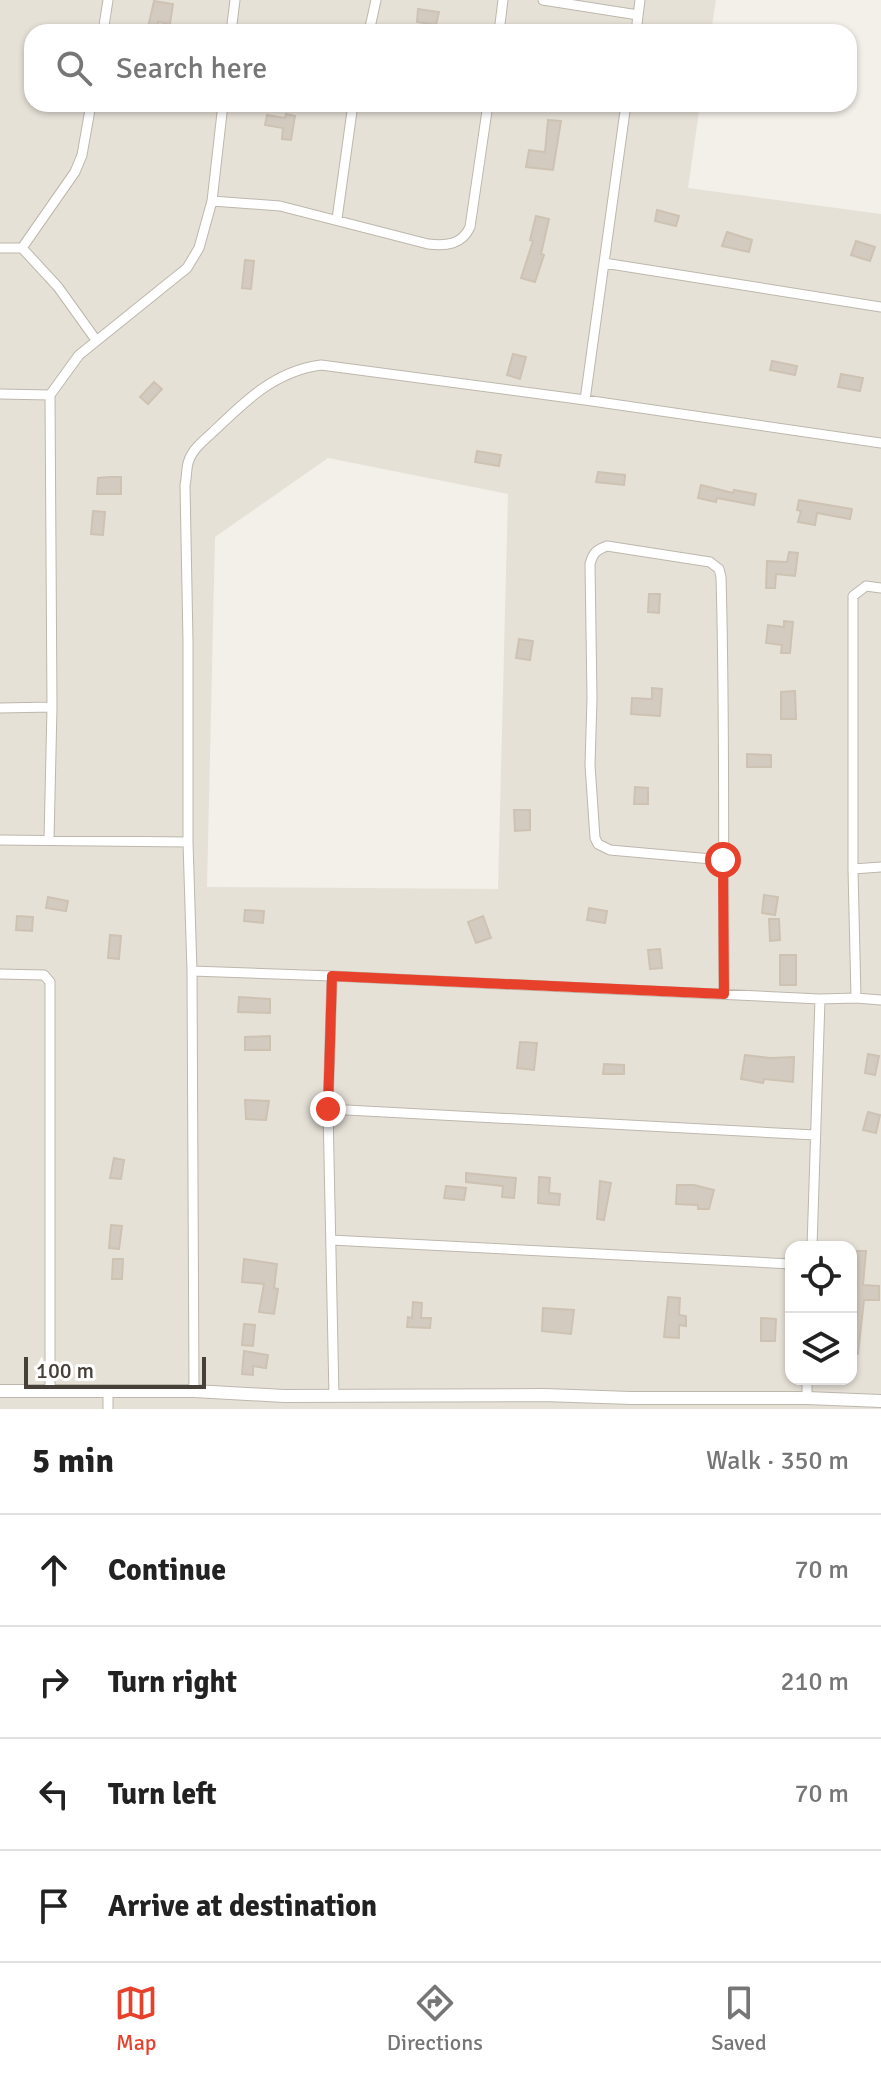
<!DOCTYPE html>
<meta charset="utf-8">
<style>
body{margin:0;font-family:Signika,sans-serif;background:#f6f6f6;color:#222}
.controls{position:absolute;right:24px;bottom:24px;display:grid;overflow:hidden;border-radius:16px;box-shadow:0 2px 6px #0004}
.controls button{width:72px;height:72px;display:grid;place-items:center;padding:0;border:0;border-bottom:2px solid #e0e0e0;background:#fff;color:#222;font:40px sans-serif}
.scale{position:absolute;left:24px;bottom:20px;width:182px;box-sizing:border-box;padding-left:8px;border:4px solid #464038;border-top:0;font-size:22px;line-height:28px;white-space:nowrap;color:#464038;-webkit-text-stroke:6px #fff;paint-order:stroke}
.stop{position:absolute;width:24px;height:24px;margin:-18px;border:6px solid #e8412b;border-radius:50%;background:#fff}
.stop.end{background:#e8412b;border-color:#fff;box-shadow:0 2px 8px #0008}
.list{margin:0;padding:0;list-style:none}
h2{display:flex;justify-content:space-between;align-items:center;height:104px;margin:0;padding:0 32px;font-size:34px}
h2 small{font-size:26px;font-weight:400;color:#767676}
.list li{display:grid;grid-template-columns:52px 1fr auto;gap:24px;align-items:center;box-sizing:border-box;height:112px;padding:0 32px;border-top:2px solid #e0e0e0}
.list b{display:block;font-size:30px;white-space:nowrap}
.list em{font-size:26px;font-style:normal;color:#767676}
.icon{flex:none;width:44px;height:44px;fill:none;stroke:currentColor;stroke-width:2;stroke-linecap:round;stroke-linejoin:round}
.map{position:relative;flex:none;width:881px;height:1409px;overflow:hidden}
.search{position:absolute;background:#fff;box-shadow:0 2px 6px #0004;left:24px;right:24px;top:24px;height:88px;display:flex;align-items:center;gap:20px;box-sizing:border-box;padding:0 28px;border-radius:24px;color:#767676;font-size:30px}
.sheet{height:552px;background:#fff}
nav{display:flex;justify-content:space-around;align-items:center;box-sizing:border-box;height:112px;border-top:2px solid #e0e0e0;background:#fff;font-size:22px;color:#767676}
nav a{display:grid;justify-items:center;gap:4px}
nav .on{color:#e8412b}
.map>svg:first-child{display:block}
.residential{fill:#e6e1d7;fill-rule:evenodd}
.building{fill:#d3cbbf;stroke:#cec2b3;stroke-width:2}
.lines{fill:none;stroke-linecap:round;stroke-linejoin:round}
.minor-casing{stroke:#bdb7ac;stroke-width:11}
.tertiary-casing{stroke:#bdb7ac;stroke-width:14}
.minor{stroke:#fff;stroke-width:9}
.tertiary{stroke:#fff;stroke-width:12}
.route{stroke:#e8412b;stroke-width:10}
</style>
<div class="map">
<svg width="881" height="1409" viewBox="0 0 881 1409">
<rect width="100%" height="100%" fill="#f3efe9"/>
<path class="residential" d="M0,0H716L711,32H32V104H700L688,188L881,214V1409H0ZM328,458L508,494L498,889L207,887L215,537ZM791,1247H851V1379H791Z"/>
<path class="building" d="M154,1L173,4L170,24L158,22L157,32H147Z
M418,9L439,12L436,25L417,22Z
M286,114L295,116L291,140L282,139L283,128L265,125L267,115L285,118Z
M548,120L561,121L553,170L526,167L529,150L545,152Z
M657,210L679,216L676,226L655,221Z
M536,216L549,219L541,254L544,255L535,282L521,278L533,241L530,240Z
M727,232L752,240L749,252L722,246Z
M856,241L875,247L870,261L851,255Z
M245,260L254,261L251,289L242,288Z
M513,354L526,357L520,379L507,375Z
M772,361L797,366L795,375L770,370Z
M841,374L863,378L860,391L838,387Z
M154,382L162,389L148,404L140,397Z
M477,451L501,455L499,466L475,462Z
M598,472L625,475L624,485L596,482Z
M109,477H121V494H97L98,478Z
M701,485L733,493L734,490L756,494L754,505L717,498L716,502L698,498Z
M799,500L852,509L850,519L817,513L815,525L798,522L801,511L797,510Z
M93,511L105,512L103,535L91,534Z
M789,552L798,553L795,576L776,574L775,588H766L767,561L787,562Z
M649,594H660L659,613L648,612Z
M784,621L793,622L790,653H781L782,645L766,643L768,625L784,627Z
M519,639L533,641L530,660L516,658Z
M652,688L662,689L660,716L631,714L632,698L652,699Z
M795,691L796,719H781V692Z
M747,754L771,755V767H747Z
M635,787L648,788V804H634Z
M514,810H530V830L515,831Z
M764,895L778,897L775,915L762,913Z
M48,897L68,901L66,911L46,908Z
M589,908L607,911L605,923L587,920Z
M245,910L264,911L263,923L244,921Z
M17,916L33,917L32,931L16,930Z
M483,916L491,938L476,943L468,922Z
M769,919H779L780,940L770,941Z
M110,935L121,936L119,959L108,958Z
M660,949L662,968L650,969L648,950Z
M780,955H796V985H780Z
M239,997L270,999V1013L238,1012Z
M270,1036V1050H245V1037Z
M520,1042L537,1043L534,1070L517,1068Z
M868,1054L879,1056L875,1075L865,1073Z
M745,1055L770,1058L794,1057L793,1082L764,1079L763,1083L741,1079Z
M604,1064L624,1065V1074H603Z
M245,1100L269,1101L266,1120L246,1119Z
M868,1112L880,1115L876,1133L863,1130Z
M114,1158L124,1160L121,1179L110,1178Z
M466,1173L516,1178L514,1198L502,1197L503,1186L466,1182Z
M539,1177L550,1178L549,1193L560,1194L559,1205L538,1203Z
M600,1181L611,1183L604,1220L597,1219Z
M677,1185H694L714,1190L709,1209H698V1205L676,1204Z
M446,1186L466,1188L464,1200L444,1198Z
M111,1225L122,1226L119,1249L109,1248Z
M856,1251H866L863,1285L879,1286V1300H864L858,1354H851V1287Z
M113,1259H123L122,1279H112Z
M244,1259L277,1264L274,1288L278,1289L274,1314L259,1312L264,1284L242,1282Z
M668,1297L680,1298L679,1315L686,1316V1326L679,1325V1338L664,1337Z
M413,1302L422,1303L421,1318H431L430,1328L407,1327L408,1317L412,1318Z
M543,1308L574,1310L571,1334L542,1331Z
M761,1318L776,1319L775,1341H761Z
M244,1324L255,1325L253,1346L242,1345Z
M244,1351L268,1355L266,1368L253,1366V1375L242,1374Z"/>
<g class="lines">
<defs>
<path id="minor" d="M543,0L638,15
M103,32L108,0
M231,32L235,0
M369,32L376,0
M499,32L503,0
M636,32L640,0
M212,201L280,206L428,244C446,246 462,245 470,227L488,104
M337,219L353,104
M0,248H22L58,287L96,340
M22,248L75,172L82,155L91,104
M604,263L881,307
M0,394L50,395
M585,400L626,104
M0,708L52,707
M0,840L188,842
M49,840L52,707L50,395L79,355L187,268L199,248L212,201L223,104
M723,860L610,850L598,844L595,838L590,765L592,698L590,564C593,553 596,550 607,546L710,562L719,569L721,577C725,716 723,855 724,994
M853,869L881,867
M192,971L332,976L820,999L856,998L881,1000
M0,974L44,975L50,982V1390
M332,976L328,1109L334,1397
M856,998L853,869V596L866,586L881,588
M328,1109L815,1135
M331,1240L791,1264
M812,1247L820,999
M194,1391L192,971L188,842V642L185,485C187,477 186,467 189,460C193,449 204,440 213,432C245,401 275,371 321,365L585,400L881,443
M807,1398V1379
M108,1409V1391"/>
<path id="tertiary" d="M0,1391H194L284,1396L544,1395L631,1398H807L881,1401"/>
</defs>
<use href="#minor" class="minor-casing"/>
<use href="#tertiary" class="tertiary-casing"/>
<use href="#minor" class="minor"/>
<use href="#tertiary" class="tertiary"/>
</g>
<g class="lines">
<path class="route" d="M328,1109L332,976L724,994L723,860"/>
</g>
</svg>
<div class="controls">
<button><svg class="icon" aria-label="locate" viewBox="0 0 24 24"><circle cx="12" cy="12" r="6"/><path d="M12 2v4M12 18v4M2 12h4M18 12h4"/></svg></button>
<button><svg class="icon" aria-label="layers" viewBox="0 0 24 24"><path d="M12 4l9 5-9 5-9-5zM3 14l9 5 9-5"/></svg></button>
</div>
<div class="scale">100 m</div>
<div class="stop" style="left:723px;top:860px"></div>
<div class="stop end" style="left:328px;top:1109px"></div>
<div class="search"><svg class="icon" aria-label="search" viewBox="0 0 24 24"><circle cx="10" cy="10" r="6"/><path d="M15 15l6 6"/></svg>Search here</div>
</div>
<section class="sheet">
<h2>5 min<small>Walk · 350 m</small></h2>
<ul class="list">
<li><svg class="icon" aria-label="ahead" viewBox="0 0 24 24"><path d="M12 20V5M6 11l6-6 6 6"/></svg><div><b>Continue</b></div><em>70 m</em></li>
<li><svg class="icon" aria-label="right" viewBox="0 0 24 24"><path d="M7 20v-9h11M14 6l5 5-5 5"/></svg><div><b>Turn right</b></div><em>210 m</em></li>
<li><svg class="icon" aria-label="left" viewBox="0 0 24 24"><path d="M17 20v-9H6M10 6l-5 5 5 5"/></svg><div><b>Turn left</b></div><em>70 m</em></li>
<li><svg class="icon" aria-label="arrive" viewBox="0 0 24 24"><path d="M6 21V4h12l-3 4 3 4H6"/></svg><div><b>Arrive at destination</b></div></li>
</ul>
</section>
<nav>
<a class="on"><svg class="icon" aria-label="map" viewBox="0 0 24 24"><path d="M3 6l6-2 6 2 6-2v14l-6 2-6-2-6 2zM9 4v14M15 6v14"/></svg>Map</a>
<a><svg class="icon" aria-label="directions" viewBox="0 0 24 24"><path d="M12 3l9 9-9 9-9-9zM9 14v-3h6M13 9l2 2-2 2"/></svg>Directions</a>
<a><svg class="icon" aria-label="saved" viewBox="0 0 24 24"><path d="M7 4h10v16l-5-4-5 4z"/></svg>Saved</a>
</nav>
